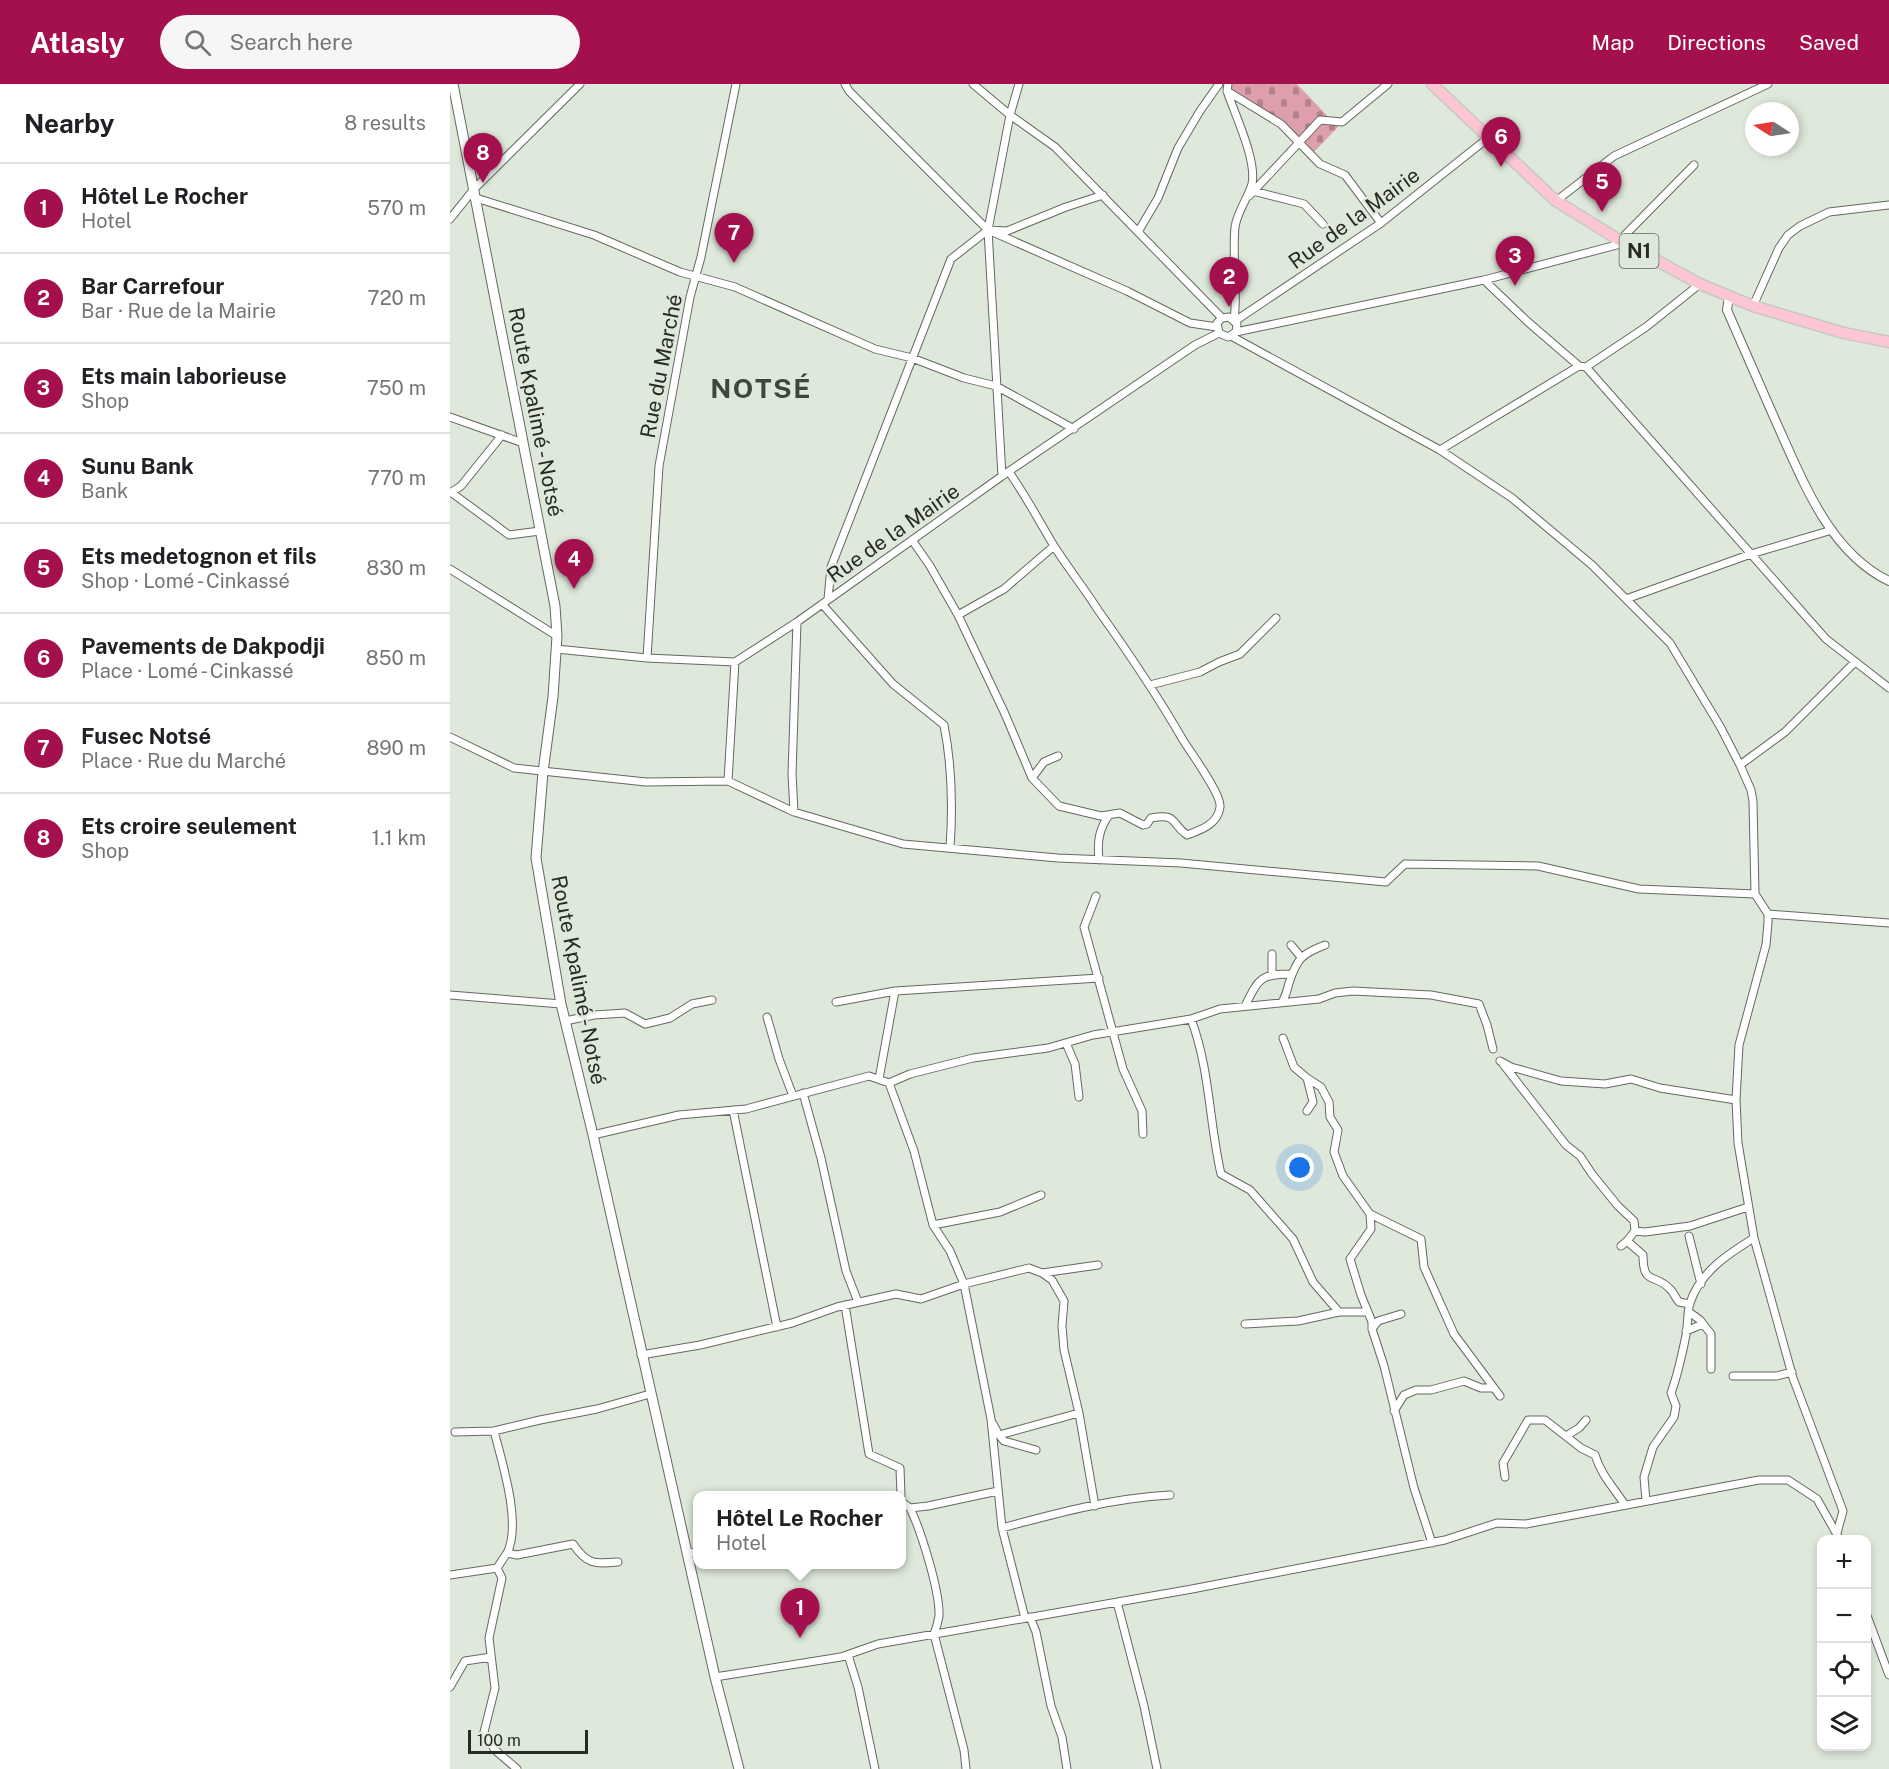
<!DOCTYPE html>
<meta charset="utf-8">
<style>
body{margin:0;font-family:"Public Sans",sans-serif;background:#f6f6f6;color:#202124}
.controls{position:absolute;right:18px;bottom:18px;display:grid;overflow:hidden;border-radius:12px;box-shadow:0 3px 9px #0003}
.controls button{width:54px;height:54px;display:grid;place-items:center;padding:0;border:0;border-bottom:2px solid #e0e0e0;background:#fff;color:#202124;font:30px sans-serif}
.compass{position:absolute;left:1295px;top:18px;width:54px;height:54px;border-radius:50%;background:#fff;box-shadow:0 3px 9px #0003;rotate:282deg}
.scale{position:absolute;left:18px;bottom:15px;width:120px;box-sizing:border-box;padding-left:6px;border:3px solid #272b25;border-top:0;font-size:16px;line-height:21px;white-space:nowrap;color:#272b25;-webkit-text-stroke:4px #dfe9db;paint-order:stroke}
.you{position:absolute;left:850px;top:1084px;width:21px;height:21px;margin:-15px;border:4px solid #fff;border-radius:50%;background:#1a73e8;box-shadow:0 0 0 9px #1a73e833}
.badge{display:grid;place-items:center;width:39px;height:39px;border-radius:50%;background:#a4104e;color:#fff;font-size:20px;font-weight:700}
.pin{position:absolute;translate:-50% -50px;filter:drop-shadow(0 2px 3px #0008)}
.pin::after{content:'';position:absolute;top:32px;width:21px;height:18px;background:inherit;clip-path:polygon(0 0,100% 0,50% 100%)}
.popup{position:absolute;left:243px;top:1407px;width:213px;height:78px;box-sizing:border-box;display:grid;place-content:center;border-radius:12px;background:#fff;filter:drop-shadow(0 2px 4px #0005);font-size:20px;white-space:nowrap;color:#757577}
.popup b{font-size:22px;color:#202124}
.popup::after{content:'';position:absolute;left:50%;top:100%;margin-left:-12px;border:12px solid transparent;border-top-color:#fff}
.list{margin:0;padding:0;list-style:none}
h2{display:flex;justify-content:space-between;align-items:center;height:78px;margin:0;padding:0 24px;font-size:26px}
h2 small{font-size:20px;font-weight:400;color:#757577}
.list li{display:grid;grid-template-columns:39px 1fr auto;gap:18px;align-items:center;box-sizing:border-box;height:90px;padding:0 24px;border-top:2px solid #e0e0e0}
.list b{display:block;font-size:22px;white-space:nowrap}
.list p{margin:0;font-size:20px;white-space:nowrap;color:#757577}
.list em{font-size:20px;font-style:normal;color:#757577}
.icon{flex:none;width:33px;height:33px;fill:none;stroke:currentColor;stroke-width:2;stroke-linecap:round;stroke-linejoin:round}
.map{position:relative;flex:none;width:1439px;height:1685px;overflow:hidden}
header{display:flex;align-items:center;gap:36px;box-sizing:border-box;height:84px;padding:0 30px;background:#a4104e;color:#fff}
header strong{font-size:28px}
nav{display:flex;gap:33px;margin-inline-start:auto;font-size:21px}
.search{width:420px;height:54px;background:#f6f6f6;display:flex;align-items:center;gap:15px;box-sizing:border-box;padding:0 21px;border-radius:33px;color:#757577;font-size:22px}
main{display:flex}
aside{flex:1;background:#fff}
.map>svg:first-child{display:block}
.cemetery{fill:url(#cemetery-stones)}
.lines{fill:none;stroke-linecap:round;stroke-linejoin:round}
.minor-casing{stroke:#626a5e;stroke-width:9}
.tertiary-casing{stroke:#626a5e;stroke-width:10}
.secondary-casing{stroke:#626a5e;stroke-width:11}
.trunk-casing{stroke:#c7c8c6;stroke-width:13}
.minor{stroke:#fff;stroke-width:7}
.tertiary{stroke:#fff;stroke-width:8}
.secondary{stroke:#fff;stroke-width:9}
.trunk{stroke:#fcc7d2;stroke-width:10}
.labels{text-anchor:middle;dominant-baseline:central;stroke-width:5;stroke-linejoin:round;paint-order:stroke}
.shield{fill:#dfe9db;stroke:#5e645c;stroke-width:1.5}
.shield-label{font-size:20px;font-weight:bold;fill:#272b25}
.street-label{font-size:21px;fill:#272b25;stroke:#dfe9db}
.district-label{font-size:27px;font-weight:bold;letter-spacing:1.5px;fill:#3f473c;stroke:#dfe9db}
</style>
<header>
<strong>Atlasly</strong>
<div class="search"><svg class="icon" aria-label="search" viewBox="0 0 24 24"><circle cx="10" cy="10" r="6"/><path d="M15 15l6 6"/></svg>Search here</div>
<nav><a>Map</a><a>Directions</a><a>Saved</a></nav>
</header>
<main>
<aside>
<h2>Nearby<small>8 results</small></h2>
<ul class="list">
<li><span class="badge">1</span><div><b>Hôtel Le Rocher</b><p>Hotel</p></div><em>570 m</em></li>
<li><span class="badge">2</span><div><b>Bar Carrefour</b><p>Bar · Rue de la Mairie</p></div><em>720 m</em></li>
<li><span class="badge">3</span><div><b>Ets main laborieuse</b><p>Shop</p></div><em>750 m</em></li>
<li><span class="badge">4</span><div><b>Sunu Bank</b><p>Bank</p></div><em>770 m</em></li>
<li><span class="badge">5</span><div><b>Ets medetognon et fils</b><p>Shop · Lomé - Cinkassé</p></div><em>830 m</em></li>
<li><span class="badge">6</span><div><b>Pavements de Dakpodji</b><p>Place · Lomé - Cinkassé</p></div><em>850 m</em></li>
<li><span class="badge">7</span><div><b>Fusec Notsé</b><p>Place · Rue du Marché</p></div><em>890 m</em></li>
<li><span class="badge">8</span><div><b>Ets croire seulement</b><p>Shop</p></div><em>1.1 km</em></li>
</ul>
</aside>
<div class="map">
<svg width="1439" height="1685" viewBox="0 0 1439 1685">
<defs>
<pattern id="cemetery-stones" width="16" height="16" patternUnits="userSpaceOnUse" patternTransform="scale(1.5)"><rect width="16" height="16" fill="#de9fad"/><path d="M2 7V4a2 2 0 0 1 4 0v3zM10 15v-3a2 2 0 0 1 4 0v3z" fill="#b4828d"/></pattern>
</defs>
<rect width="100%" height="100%" fill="#dfe9db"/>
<path class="cemetery" d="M780,0H847L888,43L860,72L831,40L778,6Z"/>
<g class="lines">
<defs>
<path id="minor" d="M395,0L399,7L538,146L677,207L740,239L767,243
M523,0L560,31L605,63L772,234
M778,0L777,7C785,31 807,76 802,100C798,114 787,128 785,143C782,173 788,205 784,236
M777,7L831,40L870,80L895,91L931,139
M803,107L854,120L873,140
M799,112L870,36L892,38L938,0
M26,114L144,151L230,188L285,203L425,265L462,274L514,294L546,302L624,345
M1106,117L1164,72L1318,0
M0,135L24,105L130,0
M688,148L708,114L728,64L750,27L769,0
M1170,156L1244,81
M1034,196L1078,238L1129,282
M1303,222L1329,164L1338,151L1350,142L1379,128L1439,121
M785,237L931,139L1038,54
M786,248L787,240L779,233L772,234L767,239L769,249L778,253L786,248L1034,196L1174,159
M781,252L990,366L1062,414L1142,481L1220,559L1271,644L1290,681L1301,706L1303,717L1305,810L1318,830V839L1316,861L1289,961L1286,1016L1288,1059L1304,1154L1343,1294L1393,1427L1387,1449
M1136,283L1376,555L1439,604
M0,333L73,359
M990,366L1129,282L1136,283L1196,243L1250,200
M552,392L538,146L560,31L569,0
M0,409L11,402L52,351
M2,409L59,451L90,447
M462,456L480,482L508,531L555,630L582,694L609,722L651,732L670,729L693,741L697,740L701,734C728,729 720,739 737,751C751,746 768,740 770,723C772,711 741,669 733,656C707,611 678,568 648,526C634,504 618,484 604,462C589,437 576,412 559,388
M0,485L107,552
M378,515L381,483L501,175L538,146L557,147L616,123L653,111
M1176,515L1301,470L1382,446
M372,520L443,600L494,641C502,682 503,722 500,764
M508,531L554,505L604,462
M106,565L197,574L285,578L347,538L552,392L745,261L769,249
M197,574L209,382L240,213L251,173L286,0
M700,601L750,588L769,578L790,570L826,534
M0,653L64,684L196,698L278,697L344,728L453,760L608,774L731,779L936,798L955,780L1088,782L1189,805L1305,810
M1290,681L1335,648L1405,578
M582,694L594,678L608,672
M278,697L285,578
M344,728L342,690L347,538
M649,776C647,758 649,745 659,731
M646,812L634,843L673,985L692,1027L693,1050
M1318,830L1439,839
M841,861L851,873
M822,870V890
M0,911L111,920
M386,918L445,907
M832,918C836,912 837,906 839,899C847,875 851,870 875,861
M795,922C809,894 810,890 842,890
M317,933L329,975L343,1012
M741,935C760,985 759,1038 771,1090L800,1106L843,1155L863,1198L889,1228H918
M115,937L144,931L175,929L195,940L220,934L242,920L262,916
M833,954L844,983L857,994L863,1018L857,1027
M616,959L625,980L629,1013
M1050,977L1061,983L1111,997L1155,1000L1181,995L1210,1004L1286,1016
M1053,980L1116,1061L1130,1072L1142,1090L1168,1122L1184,1137L1185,1147
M857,994L871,1003L879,1018L880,1033L888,1046L884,1068L893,1092L920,1130L971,1155L974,1183L1004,1250L1050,1312
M429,995L445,907L649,894
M439,999L464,1067L483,1141L500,1167L514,1200L541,1335L552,1444L575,1534
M353,1009L371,1074L396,1187L408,1218
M283,1026L327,1243
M143,1051L229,1031L296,1025L419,992L439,999L460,990L523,974L598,964L643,951L741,935L770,925L869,915L885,909L903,907L981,911L1029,920L1037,941L1043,965
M920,1130L921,1145L900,1175L911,1211L922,1238V1245L934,1282L964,1404L982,1459
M483,1141L550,1128L591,1111
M1239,1152L1251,1200
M1177,1157L1193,1171C1193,1203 1205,1188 1221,1206C1224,1209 1226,1215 1229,1218L1240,1220
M1171,1162L1177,1157L1185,1147L1195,1148L1240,1142L1298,1123
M592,1189L602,1196L614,1217L612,1242L614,1266L629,1329L645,1422
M395,1221L419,1370L450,1384L451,1412
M1239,1228L1250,1236L1261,1250V1285
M795,1240L848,1237L889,1228
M922,1245L928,1237L951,1230
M1236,1247L1253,1240
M191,1271L250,1261L342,1239L387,1223L446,1210L471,1215L514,1200L579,1184L592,1189L648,1181
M1283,1292H1327L1342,1288
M944,1327L954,1311L966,1306H981L1014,1297L1031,1304H1044
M543,1340L549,1351L629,1329
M44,1347C52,1378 72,1440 57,1469
M5,1348L44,1347L90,1336L147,1325L200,1310
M549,1351L554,1357L586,1366
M1116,1352L1129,1344L1136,1336
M1055,1393L1053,1379L1078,1336H1095L1131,1364L1145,1371C1151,1391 1164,1404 1175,1421
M1196,1417L1194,1393L1203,1363L1224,1333L1226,1322L1221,1309C1228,1290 1232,1271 1236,1251C1238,1241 1237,1228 1240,1219C1250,1188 1278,1170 1304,1154
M452,1418L460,1424L478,1422L548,1407
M460,1424C471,1447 490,1507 489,1532C488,1538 486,1545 484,1550L514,1666L516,1685
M552,1444C607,1429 663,1414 720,1411
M237,1470L248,1467
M47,1484L52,1494L39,1554L45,1604L34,1648L45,1666L67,1685
M0,1491L47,1484L57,1469L67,1471L123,1460C137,1481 145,1480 168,1478
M667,1518L694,1622L707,1685
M1416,1529L1439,1591
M580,1533L586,1548L601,1622L612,1653L617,1685
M398,1571L408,1603L425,1685
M265,1593L391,1573L428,1560L742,1505L995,1456L1047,1439L1076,1440L1309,1396H1338L1367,1415L1390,1456
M0,1603L15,1577L41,1573"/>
<path id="tertiary" d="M1279,213L1277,226C1294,264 1310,302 1327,340C1353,397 1379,468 1439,497"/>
<path id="secondary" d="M3,0L105,522L107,552L103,613L93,688L86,774L111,920L143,1051L265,1593L289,1685"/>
<path id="trunk" d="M982,0L1106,117L1174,159L1250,200L1303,222L1394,249L1439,258"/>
</defs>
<use href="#minor" class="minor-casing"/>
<use href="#tertiary" class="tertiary-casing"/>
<use href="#secondary" class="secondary-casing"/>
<use href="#trunk" class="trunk-casing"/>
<use href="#minor" class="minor"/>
<use href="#tertiary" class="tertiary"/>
<use href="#secondary" class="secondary"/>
<use href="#trunk" class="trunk"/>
</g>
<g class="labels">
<rect class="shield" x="1169.5" y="150" width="39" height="34" rx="4.5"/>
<g class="shield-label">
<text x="1189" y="167">N1</text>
</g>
<g class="street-label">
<text transform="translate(904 134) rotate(-36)">Rue de la Mairie</text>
<text transform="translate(211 282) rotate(-79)">Rue du Marché</text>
<text transform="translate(86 328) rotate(79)">Route Kpalimé - Notsé</text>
<text transform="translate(443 449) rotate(-35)">Rue de la Mairie</text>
<text transform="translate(129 896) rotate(79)">Route Kpalimé - Notsé</text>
</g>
<g class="district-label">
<text x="311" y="304">NOTSÉ</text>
</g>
</g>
</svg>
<div class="controls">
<button>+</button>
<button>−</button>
<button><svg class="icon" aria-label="locate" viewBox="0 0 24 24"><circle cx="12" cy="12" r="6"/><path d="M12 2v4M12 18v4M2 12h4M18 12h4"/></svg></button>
<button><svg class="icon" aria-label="layers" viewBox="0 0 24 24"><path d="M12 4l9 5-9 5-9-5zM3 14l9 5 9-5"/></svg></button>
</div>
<svg class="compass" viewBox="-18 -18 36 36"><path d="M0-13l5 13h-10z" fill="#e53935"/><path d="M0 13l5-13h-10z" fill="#757577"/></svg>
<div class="scale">100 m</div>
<div class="you"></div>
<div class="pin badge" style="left:350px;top:1554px">1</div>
<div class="popup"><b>Hôtel Le Rocher</b>Hotel</div>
<div class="pin badge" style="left:779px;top:223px">2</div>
<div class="pin badge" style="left:1065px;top:202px">3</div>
<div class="pin badge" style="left:124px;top:505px">4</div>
<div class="pin badge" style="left:1152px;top:128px">5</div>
<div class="pin badge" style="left:1051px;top:83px">6</div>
<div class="pin badge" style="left:284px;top:179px">7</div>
<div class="pin badge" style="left:33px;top:99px">8</div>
</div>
</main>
